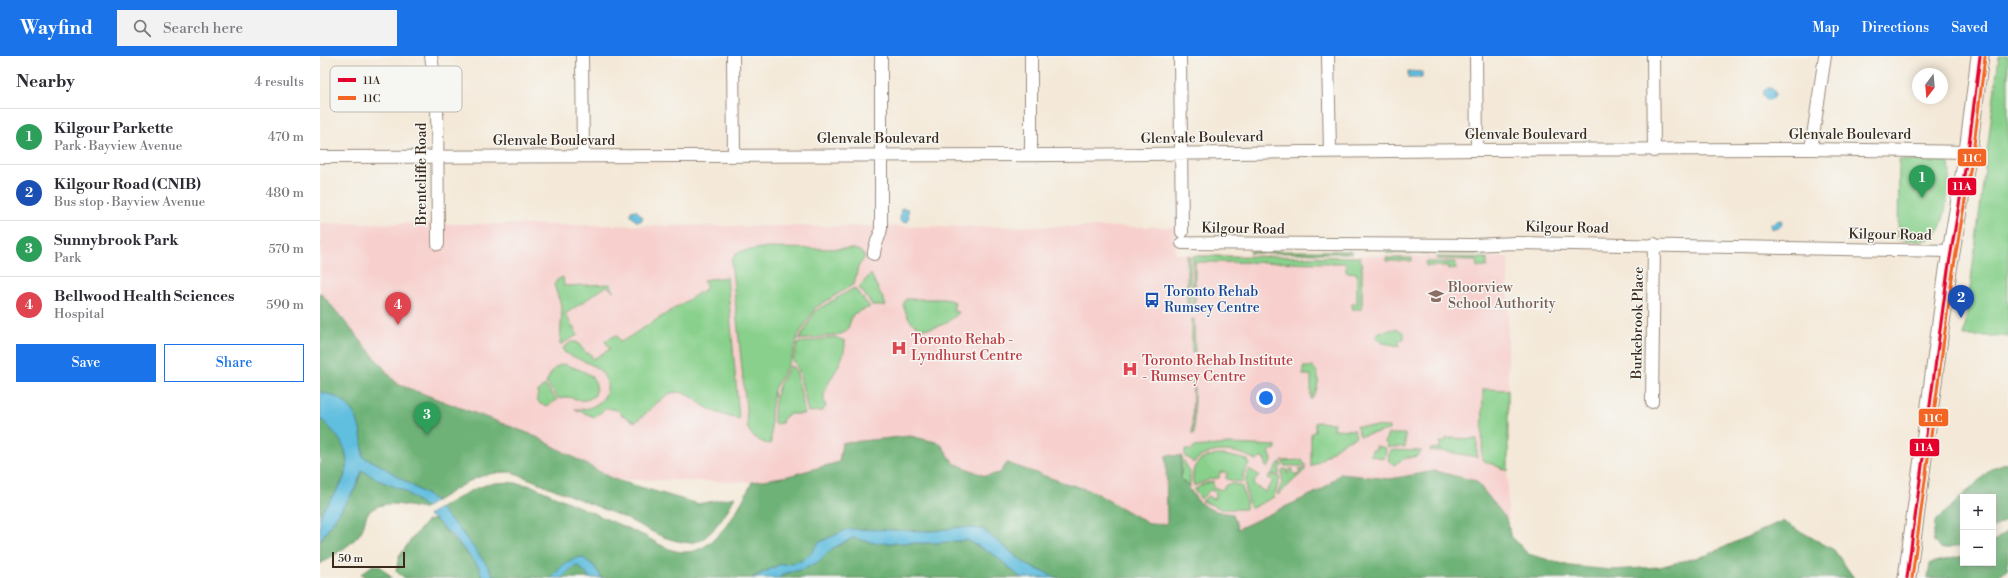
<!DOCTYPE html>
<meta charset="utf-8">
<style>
body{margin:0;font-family:"Libre Bodoni",serif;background:#f2f2f3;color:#2b2b33}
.controls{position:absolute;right:12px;bottom:12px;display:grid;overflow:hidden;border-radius:0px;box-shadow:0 2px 10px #0003}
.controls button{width:36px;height:36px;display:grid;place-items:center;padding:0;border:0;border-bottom:1px solid #e1e1e2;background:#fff;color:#2b2b33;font:20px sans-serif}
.compass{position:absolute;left:1592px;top:12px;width:36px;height:36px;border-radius:50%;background:#fff;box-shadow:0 2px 10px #0003;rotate:196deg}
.scale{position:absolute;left:12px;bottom:10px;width:73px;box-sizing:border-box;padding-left:4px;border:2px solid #3b2a1e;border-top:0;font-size:11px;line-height:14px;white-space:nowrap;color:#3b2a1e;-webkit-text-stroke:3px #f6f6f2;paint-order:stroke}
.you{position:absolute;left:946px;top:342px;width:14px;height:14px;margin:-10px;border:3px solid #fff;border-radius:50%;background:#1a73e8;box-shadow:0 0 0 6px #1a73e833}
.badge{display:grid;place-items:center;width:26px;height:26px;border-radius:50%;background:#1a73e8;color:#fff;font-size:13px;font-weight:700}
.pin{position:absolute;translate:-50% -33px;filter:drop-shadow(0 1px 2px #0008)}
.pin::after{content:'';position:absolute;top:21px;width:14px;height:12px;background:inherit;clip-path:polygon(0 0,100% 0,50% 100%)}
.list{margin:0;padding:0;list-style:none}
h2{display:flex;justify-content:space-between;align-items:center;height:52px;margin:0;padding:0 16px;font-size:17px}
h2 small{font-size:13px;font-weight:400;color:#7c7c81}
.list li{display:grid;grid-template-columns:26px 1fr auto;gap:12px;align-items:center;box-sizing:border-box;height:56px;padding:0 16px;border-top:1px solid #e1e1e2}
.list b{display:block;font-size:15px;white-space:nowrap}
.list p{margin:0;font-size:13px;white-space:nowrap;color:#7c7c81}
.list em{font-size:13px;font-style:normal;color:#7c7c81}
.actions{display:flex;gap:8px;padding:12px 16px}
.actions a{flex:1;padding:9px 0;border:1px solid #1a73e8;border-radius:0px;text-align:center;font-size:14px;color:#1a73e8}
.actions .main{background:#1a73e8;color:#fff}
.icon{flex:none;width:22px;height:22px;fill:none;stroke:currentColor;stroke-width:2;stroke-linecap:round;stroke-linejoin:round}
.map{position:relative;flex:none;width:1688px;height:522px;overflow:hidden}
header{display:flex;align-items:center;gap:24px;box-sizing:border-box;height:56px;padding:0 20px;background:#1a73e8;color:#fff}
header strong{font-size:19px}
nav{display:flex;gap:22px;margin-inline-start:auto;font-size:14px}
.search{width:280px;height:36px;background:#f2f2f3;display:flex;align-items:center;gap:10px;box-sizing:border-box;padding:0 14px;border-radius:0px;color:#7c7c81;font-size:15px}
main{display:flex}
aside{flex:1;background:#fff}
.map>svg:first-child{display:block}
.built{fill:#f7d0cd}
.green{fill:#88d08b;stroke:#627d54}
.forest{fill:#6eb277;stroke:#546e4a}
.water{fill:#61bedf;stroke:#4e747e}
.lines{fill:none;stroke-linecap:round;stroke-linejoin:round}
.street-casing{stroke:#988a7b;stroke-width:14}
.secondary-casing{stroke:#988a7b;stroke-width:19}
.street{stroke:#fff;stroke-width:12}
.secondary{stroke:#fff;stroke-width:17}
.bus-1-casing{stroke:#f6f6f2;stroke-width:6}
.bus-2-casing{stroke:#f6f6f2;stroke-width:6}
.bus-1{stroke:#e4002b;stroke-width:3}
.bus-2{stroke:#f26522;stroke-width:3}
.labels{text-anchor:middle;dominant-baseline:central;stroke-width:3;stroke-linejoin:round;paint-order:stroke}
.street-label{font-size:14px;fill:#3b2a1e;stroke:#f6f6f2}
.education-label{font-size:14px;fill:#785e54;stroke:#f6f6f2;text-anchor:start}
.transit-label{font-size:14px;fill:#164399;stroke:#f6f6f2;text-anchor:start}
.health-label{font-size:14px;fill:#be3a42;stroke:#f6f6f2;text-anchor:start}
.key{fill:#f6f6f2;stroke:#beb9b2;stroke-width:1}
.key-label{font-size:11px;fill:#3b2a1e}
.line-badge{stroke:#f6f6f2;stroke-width:1.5}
.badge-label{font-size:11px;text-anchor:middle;font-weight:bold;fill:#fff}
</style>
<header>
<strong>Wayfind</strong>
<div class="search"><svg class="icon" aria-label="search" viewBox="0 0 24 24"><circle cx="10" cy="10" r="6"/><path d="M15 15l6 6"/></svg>Search here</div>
<nav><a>Map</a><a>Directions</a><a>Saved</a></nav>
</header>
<main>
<aside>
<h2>Nearby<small>4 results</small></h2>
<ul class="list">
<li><span class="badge" style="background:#2e9e5b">1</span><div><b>Kilgour Parkette</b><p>Park · Bayview Avenue</p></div><em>470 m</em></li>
<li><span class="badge" style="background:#1a4fb4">2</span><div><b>Kilgour Road (CNIB)</b><p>Bus stop · Bayview Avenue</p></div><em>480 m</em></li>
<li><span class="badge" style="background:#2e9e5b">3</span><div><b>Sunnybrook Park</b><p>Park</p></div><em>570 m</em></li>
<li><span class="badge" style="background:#e0444e">4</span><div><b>Bellwood Health Sciences</b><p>Hospital</p></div><em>590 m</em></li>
</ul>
<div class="actions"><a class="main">Save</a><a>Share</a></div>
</aside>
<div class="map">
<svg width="1688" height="522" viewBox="0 0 1688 522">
<rect width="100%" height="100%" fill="#f6f6f2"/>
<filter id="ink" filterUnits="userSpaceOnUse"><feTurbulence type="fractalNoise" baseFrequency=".025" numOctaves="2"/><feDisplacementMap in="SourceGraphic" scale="8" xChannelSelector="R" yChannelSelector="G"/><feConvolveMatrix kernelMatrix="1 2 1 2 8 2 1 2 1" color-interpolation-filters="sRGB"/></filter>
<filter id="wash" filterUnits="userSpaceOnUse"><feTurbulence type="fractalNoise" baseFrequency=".012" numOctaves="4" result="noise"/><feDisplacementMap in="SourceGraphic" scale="16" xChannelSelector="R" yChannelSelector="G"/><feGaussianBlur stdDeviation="0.9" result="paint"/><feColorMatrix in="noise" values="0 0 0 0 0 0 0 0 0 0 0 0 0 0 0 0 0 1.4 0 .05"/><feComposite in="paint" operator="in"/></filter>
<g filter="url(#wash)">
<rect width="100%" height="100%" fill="#f4e9d8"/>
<path class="built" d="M0,167L402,170L856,171L855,198L1188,201V466L1185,461L1115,415L1070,423L1021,418L1003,433L918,473L829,468L772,435L745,427L680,417L665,420L634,407L620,387L519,406L468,420L432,426L293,423L213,379L77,328L0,236Z"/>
<path class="green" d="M1679,0H1688V280H1644Z
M1579,104H1622L1629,108L1630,115C1628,131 1627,178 1609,183C1600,186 1588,184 1578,184Z
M442,192L534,193L540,195L545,201L538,211L534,228L495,252L478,280L471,304L454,333L451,358V388C442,388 432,381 428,373L412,213V204L418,196Z
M930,195H1031L1032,197H930Z
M1066,195L1164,196L1165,198L1066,197Z
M867,200H870V230H867Z
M873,200L1040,201L1042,210V253H1032V248H1037V217L1026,216V207L875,206V248H873Z
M1117,201L1167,202V211H1157V204L1117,203Z
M1066,202H1092V205H1066Z
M1106,206H1136V213H1128V210H1106Z
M551,218L566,249L565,250H553L539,231Z
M243,221L244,230L291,228L293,235L287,230L245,258L258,279L240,289L242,252L234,229L237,224Z
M407,221L419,363C406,360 395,357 384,350C374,343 366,333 351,337C341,341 326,359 315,366L302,359L297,354L287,352L274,361L255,353C277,356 297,336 282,317C274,307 255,303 244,296L243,292L251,286H257L266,297H270L273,303L290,293L285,285L296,279L301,286L387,232L383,224Z
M534,232L550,251L533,258L527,275L521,278L479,284L495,255Z
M867,233H870V257L867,255Z
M586,243H625L635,246L633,255L639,256C631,267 606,279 594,268C588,264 585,255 583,249Z
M872,263H874L875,297H872Z
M1077,273L1084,276V284L1079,285V290L1063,287L1056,281L1059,276Z
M515,281L525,285C526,308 503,328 504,342C504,345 505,348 506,351L502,355L488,356L479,315L473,304L478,287Z
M244,308C259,314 282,318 275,339C260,352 253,336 239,343L226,327C231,317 233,310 244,308Z
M470,310L473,311L477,318L485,358H469L463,363L462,367L456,368L454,367C454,342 456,331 470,310Z
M983,311H993C1002,320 998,334 991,344V319H983Z
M873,317H874V378H872Z
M225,329L237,344L227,350L220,348L217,343L218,335Z
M1163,333L1188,334V415L1162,404Z
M995,366L1014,367L1013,373L1034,374L1036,381L1026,385L991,411V378L995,375Z
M1036,370L1069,371V374L1040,380Z
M1068,378H1085V391H1068L1065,386Z
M1126,382L1157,383V401L1122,395H1111L1110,393L1120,392V386H1126Z
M911,388L956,390V393L949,395L952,404L948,412L945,410V403L940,402L937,405C919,393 889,390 873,407L869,402L865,401V394H873V391Z
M1056,390L1065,392L1066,395L1064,403L1050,399L1052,394H1056Z
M1070,394L1102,395L1097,400L1083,403L1074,409L1068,404Z
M904,399L928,404L929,408L924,416L922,427L906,423L907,416H900L899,422L890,423L874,430C872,425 873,421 873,417C875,401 891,399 904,399Z
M861,400L870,416V431L861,424Z
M982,404L986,410H965L962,405Z
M960,406L962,410L959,413V419L951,418Z
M929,413L939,419L933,428L945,436L953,425L948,422L949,419L960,421L954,441L932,452L929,450C927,436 922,426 929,413Z
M963,413L968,414L966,417L968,418L970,413H973V417L977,419L980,417L979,413H986L958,439C957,435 961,432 962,427C963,421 961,417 963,413Z
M893,425V431L902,434L906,429L912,427L922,431L926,445V453H902L882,445L888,440L892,443L895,442L896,436L890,434L881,443L874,434L883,428Z"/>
<path class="forest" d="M0,236L77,328L213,379L293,423L378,448L415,441L406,457L393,474L382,484L370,487L357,485L343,481L303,461L192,416C157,416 145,428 116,445L60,409L43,401C42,369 36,343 0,336Z
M0,362L18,378L24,389L27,407L23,424L0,461Z
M590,380L620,387L634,407L665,420L680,417L687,407L745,427L772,435L829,468H847L846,399L861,400V424C870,431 869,433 875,441C884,454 898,456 913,458L918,473L1003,433L1020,418L1070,423L1115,415L1156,425L1185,461L1188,466L1190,479L1208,498L1250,510L1291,514L1339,511L1387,499L1462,465L1514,494L1534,522H738L707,509L662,473L641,471L613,475H556L544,473L512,481L498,487L491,497L481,505L459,509L432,522H282L274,510L262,501L237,516L231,522L173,520L170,513L137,470L126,460L120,452C156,432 169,420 212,430L325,480C337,487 350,496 365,496C396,497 421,449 432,426L468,420L519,406L522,387Z
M1688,406V463L1673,472V441H1643V490L1621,493L1613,485L1615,466L1672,412Z
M42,414L58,424L83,434L106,451L103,453C86,450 63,442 49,456C44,462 45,469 41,476C35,487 11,501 0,508V485L35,433Z
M115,463L159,511L162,522H83L76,515L79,501L90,485L107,465Z
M1688,474V513L1675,522H1608L1610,507L1643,500V507H1673V486Z
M533,482L555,487H615L647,484L676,500L701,522H459L463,518L484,513L498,506L512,492Z
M53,509L60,510L72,522H46L41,518Z
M259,510L270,522H242C246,515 250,511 259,510Z"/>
<path class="water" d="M1088,15L1102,16V22H1088Z
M1443 38a6 6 0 1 1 12 0a6 6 0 1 1-12 0Z
M583,152L588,153L589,164L587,166H583L580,164L581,153Z
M316,154L323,161L321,165H316L311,160V155Z
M1460,164L1462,165L1461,170L1451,173L1450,168Z
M0,336C36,343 42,368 43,401L60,409L116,445L106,451L83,434L58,424L42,414L35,433L0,485C0,478 0,467 0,461C3,450 19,434 23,424C35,397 18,379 0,362Z
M120,452L126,460L137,470L170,513L173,520L184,522H162L159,511L135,483L115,463L108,459Z
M641,471L662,473L707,509L738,522H701L676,500L647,484L615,487H555L533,482L513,492L498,506L484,513L463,518L459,522H432L459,509L481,505L491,497L498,487L528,473L613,475Z
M262,501L274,510L282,522H270L259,510L253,511L242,522H231C242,511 244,504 262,501Z"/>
</g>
<g filter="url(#ink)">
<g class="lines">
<defs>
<path id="street" d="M111,0L117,39L118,188
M262,0L263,100
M413,0L414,99
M711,0V98
M860,0L862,176
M1008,0L1010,95
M1156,0L1157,94
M1333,0L1334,95
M1491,93L1505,0
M0,101L738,99L1157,94L1491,93L1648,96
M862,187L1153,189L1195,187L1631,195
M554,198C554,188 560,182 561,172V0
M1332,346L1334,188"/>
<path id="secondary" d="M1587,522L1628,214L1648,96L1660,0"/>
</defs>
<use href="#street" class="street-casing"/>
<use href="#secondary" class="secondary-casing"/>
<use href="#street" class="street"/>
<use href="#secondary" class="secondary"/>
<defs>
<path id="bus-1" d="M1587,522L1628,214L1648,96L1660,0"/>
<path id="bus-2" d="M1592,522L1633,215L1653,97L1665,1"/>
</defs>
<use href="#bus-1" class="bus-1-casing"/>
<use href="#bus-2" class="bus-2-casing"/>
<use href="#bus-1" class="bus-1"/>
<use href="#bus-2" class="bus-2"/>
</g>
</g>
<defs>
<symbol id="school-bare" viewBox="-9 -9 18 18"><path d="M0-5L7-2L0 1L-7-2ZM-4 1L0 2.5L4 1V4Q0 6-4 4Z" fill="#8d6e63" stroke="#f6f6f2" stroke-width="2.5" paint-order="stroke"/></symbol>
<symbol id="bus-bare" viewBox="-9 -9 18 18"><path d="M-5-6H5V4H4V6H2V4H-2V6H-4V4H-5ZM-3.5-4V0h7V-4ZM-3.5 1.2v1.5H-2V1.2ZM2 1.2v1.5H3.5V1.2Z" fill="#1a4fb4" stroke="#f6f6f2" stroke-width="2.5" paint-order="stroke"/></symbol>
<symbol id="hospital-bare" viewBox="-9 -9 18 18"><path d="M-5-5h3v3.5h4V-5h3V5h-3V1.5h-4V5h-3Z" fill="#e0444e" stroke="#f6f6f2" stroke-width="2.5" paint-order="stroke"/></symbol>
</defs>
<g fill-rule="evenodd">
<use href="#school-bare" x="1105" y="229" width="22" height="22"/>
<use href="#bus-bare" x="821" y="233" width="22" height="22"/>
<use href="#hospital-bare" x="568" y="281" width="22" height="22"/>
<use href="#hospital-bare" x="799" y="302" width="22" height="22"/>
</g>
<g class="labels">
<g class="street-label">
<text x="1206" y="79">Glenvale Boulevard</text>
<text x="1530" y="79">Glenvale Boulevard</text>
<text transform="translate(882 82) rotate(-1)">Glenvale Boulevard</text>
<text x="558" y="83">Glenvale Boulevard</text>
<text x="234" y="85">Glenvale Boulevard</text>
<text transform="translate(102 118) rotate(-90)">Brentcliffe Road</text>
<text transform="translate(1247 172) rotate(1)">Kilgour Road</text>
<text transform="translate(923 173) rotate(1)">Kilgour Road</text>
<text transform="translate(1570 179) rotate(1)">Kilgour Road</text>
<text transform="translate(1318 267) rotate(-89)">Burkebrook Place</text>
</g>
<g class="education-label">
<text x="1128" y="232">Bloorview<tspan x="1128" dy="16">School Authority</tspan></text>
</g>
<g class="transit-label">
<text x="844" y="236">Toronto Rehab<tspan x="844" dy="16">Rumsey Centre</tspan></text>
</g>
<g class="health-label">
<text x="591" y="284">Toronto Rehab -<tspan x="591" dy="16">Lyndhurst Centre</tspan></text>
<text x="822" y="305">Toronto Rehab Institute<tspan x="822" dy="16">- Rumsey Centre</tspan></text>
</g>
</g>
<rect x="10" y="10" width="132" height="46" rx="6" class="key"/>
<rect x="18" y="22" width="18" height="4" fill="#e4002b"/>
<rect x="18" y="40" width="18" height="4" fill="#f26522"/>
<g class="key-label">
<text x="43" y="28">11A</text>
<text x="43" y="46">11C</text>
</g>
<g class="line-badge">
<rect x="1637" y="92" width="30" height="19" rx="4" fill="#f26522"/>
<rect x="1627" y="121" width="30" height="19" rx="4" fill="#e4002b"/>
<rect x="1598" y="352" width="31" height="19" rx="4" fill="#f26522"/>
<rect x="1589" y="382" width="31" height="19" rx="4" fill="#e4002b"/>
</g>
<g class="badge-label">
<text x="1652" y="106">11C</text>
<text x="1642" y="134">11A</text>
<text x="1613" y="366">11C</text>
<text x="1604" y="395">11A</text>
</g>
</svg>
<div class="controls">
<button>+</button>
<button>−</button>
</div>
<svg class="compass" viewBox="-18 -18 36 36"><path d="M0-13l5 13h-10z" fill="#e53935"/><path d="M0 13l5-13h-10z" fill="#7c7c81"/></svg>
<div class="scale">50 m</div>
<div class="you"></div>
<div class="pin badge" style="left:1602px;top:142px;background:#2e9e5b">1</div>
<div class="pin badge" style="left:1641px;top:262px;background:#1a4fb4">2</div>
<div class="pin badge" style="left:107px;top:379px;background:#2e9e5b">3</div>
<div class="pin badge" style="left:78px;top:269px;background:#e0444e">4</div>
</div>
</main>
